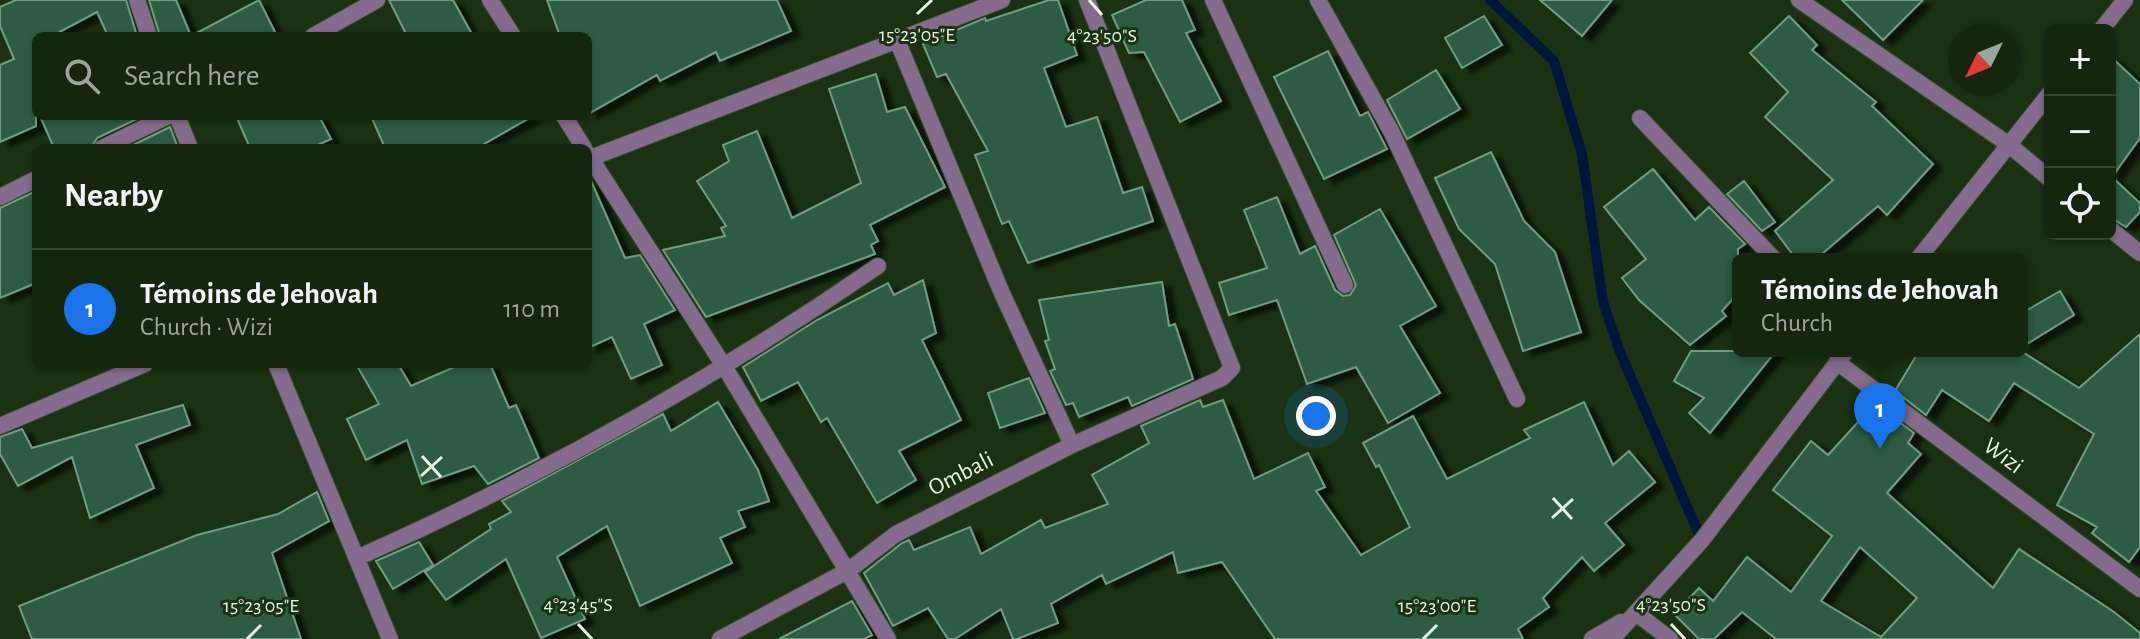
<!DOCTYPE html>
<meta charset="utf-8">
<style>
body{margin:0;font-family:"Alegreya Sans",sans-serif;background:#21321b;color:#f1f3f6}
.controls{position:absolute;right:24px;top:24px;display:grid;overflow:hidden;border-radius:12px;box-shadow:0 2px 6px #0004}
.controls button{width:72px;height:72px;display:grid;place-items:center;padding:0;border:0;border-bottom:2px solid #33432e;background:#14260d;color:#f1f3f6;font:40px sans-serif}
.compass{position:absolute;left:1948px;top:24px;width:72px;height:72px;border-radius:50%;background:#14260d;box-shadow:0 2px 6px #0004;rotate:227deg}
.you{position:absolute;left:1316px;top:416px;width:28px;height:28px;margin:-20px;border:6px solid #fff;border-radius:50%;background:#1a73e8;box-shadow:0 0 0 12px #1a73e833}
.badge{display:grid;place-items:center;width:52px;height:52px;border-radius:50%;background:#1a73e8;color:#fff;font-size:26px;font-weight:700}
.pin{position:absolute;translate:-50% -66px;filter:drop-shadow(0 2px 4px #0008)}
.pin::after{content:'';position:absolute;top:42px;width:28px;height:24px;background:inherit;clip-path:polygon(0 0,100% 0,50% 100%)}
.popup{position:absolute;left:1732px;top:253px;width:296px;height:104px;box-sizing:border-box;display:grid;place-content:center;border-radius:12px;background:#14260d;filter:drop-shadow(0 2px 6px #0005);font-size:26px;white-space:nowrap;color:#9da59d}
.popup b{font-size:30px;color:#f1f3f6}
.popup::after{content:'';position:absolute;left:50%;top:100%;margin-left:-16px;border:16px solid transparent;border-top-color:#14260d}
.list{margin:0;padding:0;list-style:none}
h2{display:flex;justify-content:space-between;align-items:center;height:104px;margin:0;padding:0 32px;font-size:34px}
h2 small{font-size:26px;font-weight:400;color:#9da59d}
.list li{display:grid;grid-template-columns:52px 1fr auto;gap:24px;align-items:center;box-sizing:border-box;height:120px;padding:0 32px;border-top:2px solid #33432e}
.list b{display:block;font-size:30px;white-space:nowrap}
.list p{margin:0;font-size:26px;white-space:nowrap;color:#9da59d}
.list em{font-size:26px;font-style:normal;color:#9da59d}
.icon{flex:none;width:44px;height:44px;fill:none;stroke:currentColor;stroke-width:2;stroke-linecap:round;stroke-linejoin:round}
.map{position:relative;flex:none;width:2140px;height:639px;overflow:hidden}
.search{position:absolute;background:#14260d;box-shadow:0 2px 6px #0004;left:32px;top:32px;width:560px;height:88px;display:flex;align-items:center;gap:20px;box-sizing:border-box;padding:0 28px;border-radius:12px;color:#9da59d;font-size:30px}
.panel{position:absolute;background:#14260d;box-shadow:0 2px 6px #0004;left:32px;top:144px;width:560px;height:224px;border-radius:12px}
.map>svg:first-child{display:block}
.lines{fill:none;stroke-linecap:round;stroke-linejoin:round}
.stream{stroke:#00153b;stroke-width:10}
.building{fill:#2f5b43;stroke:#6f9d82;stroke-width:2;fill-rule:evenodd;filter:url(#shadow)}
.minor-casing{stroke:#374e2e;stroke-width:18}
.minor{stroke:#856b8d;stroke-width:16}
.ticks{fill:none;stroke:#e7f7e2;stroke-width:3}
.labels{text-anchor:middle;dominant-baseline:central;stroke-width:6;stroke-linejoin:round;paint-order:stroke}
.street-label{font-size:24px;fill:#e7f7e2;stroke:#1a3211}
.ticks-label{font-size:20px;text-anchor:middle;fill:#e7f7e2;stroke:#1a3211;stroke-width:6;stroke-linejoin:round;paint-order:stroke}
</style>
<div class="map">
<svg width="2140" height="639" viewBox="0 0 2140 639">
<defs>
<filter id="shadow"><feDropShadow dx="9" dy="5" stdDeviation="2" flood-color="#0009"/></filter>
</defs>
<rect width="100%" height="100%" fill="#1a3211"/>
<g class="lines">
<path class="stream" d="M1490,0L1554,61L1582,154L1603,302L1620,352L1702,541"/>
</g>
<path class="building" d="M16,0H126L137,36H108L97,12L52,36H36V126L0,142V65L14,59L0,26V7Z
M149,0H176L191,36L259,0L277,36H160Z
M389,0H453L473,36H407Z
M547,0H777L791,31L720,61L716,52L660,81L657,75L588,114V36H560Z
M1049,0H1058L1077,55L1044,68L1066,127L1097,117L1123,193L1142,187L1153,221L1028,263L1009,221L1002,224L975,155L988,151L946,74L937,77L923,44L985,18L986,21Z
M1146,0H1182L1195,30L1186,33L1221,101L1180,122L1144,52L1129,53L1112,15Z
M1540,0H1612L1582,36Z
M1842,0H1923L1883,40Z
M1484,16L1502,45L1462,68L1445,38Z
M1789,16L1817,45L1812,50L1876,102L1872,106L1933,164L1887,215L1878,206L1816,259H1796L1775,231L1833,180L1765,117L1788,92L1750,53Z
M1328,51L1360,116L1368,112L1387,149L1324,179L1274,77Z
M2110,56L2140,84V138L2112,177L2140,203V212L2126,227L2110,217Z
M1436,70L1460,109L1407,139L1387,100Z
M876,74L887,112L905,107L945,187L870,225L878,241L871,245L875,254L706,317L663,250L725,236L721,228L726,226L697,181L729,161L723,145L757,131L792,218L861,183L829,89Z
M40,116H143L97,138L91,148H54Z
M236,116H319L331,139L311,148H250Z
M371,116H533L477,148H385Z
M170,127L178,148H127Z
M1491,152L1524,221L1555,252L1581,332L1523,351L1495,264L1459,229L1435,178Z
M1653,169L1695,220L1709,207L1745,244L1738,249V293L1722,311L1726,316L1690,345L1639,300L1622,278L1646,259L1604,207Z
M588,174L625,258L640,255L675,310L644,324L662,365L631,379L612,337L588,348Z
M1744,181L1775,222L1762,231L1727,194Z
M36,191V283L0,298V208Z
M1277,197L1300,254L1315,246L1335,290L1343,296L1350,295L1356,285L1334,235L1380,209L1436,306L1400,326L1440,393L1388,423L1356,367L1307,384L1277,300L1229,315L1219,283L1267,268L1244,210Z
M923,280L936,333L922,340L961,420L899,451L916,480L877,503L827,418L821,422L798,382L761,401L743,367L817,320L888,283L894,295Z
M1162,282L1169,326L1175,324L1193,379L1132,406L1128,397L1079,417L1073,403L1066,405L1050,371L1055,369L1045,341L1049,340L1039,300Z
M2060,291L2074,315L2022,347V313Z
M2140,334V547L2129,562L2092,533L2097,527L2057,505L2094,434L2014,383L1989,421L1942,390L1926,415L1895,391L1919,351H2021L2079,388Z
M1691,351H1776L1710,433L1689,413L1704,398L1674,381Z
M356,364H398L411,386L461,364H490L509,408L516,405L539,458L488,484L474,466L422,484L407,440L366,460L347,419L379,404Z
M1029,378L1045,413L1000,428L988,393Z
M1200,400L1203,407L1223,400L1254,479L1308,453L1325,487L1316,491L1361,555L1410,527L1379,465L1376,467L1363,443L1413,416L1447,479L1530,438L1524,430L1584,402L1613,465L1629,451L1655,482L1605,523L1624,545L1594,571L1582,557L1543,598L1549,607L1518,629L1523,639H1275L1222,562L1178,573L1173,552L1106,584L1102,575L1051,604L1058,623L1017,639H1013L1001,609L955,639H948L928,608L893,626L864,573L902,543L909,540L914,550L970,527L981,554L1041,520L1045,528L1108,504L1092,475L1149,443L1141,426Z
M718,402L758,470L769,501L738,511L745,527L720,538L732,563L640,606L607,526L557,557L585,619L541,638L506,559L446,600L425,572L491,529L489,524L511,512L502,501L663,414L671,431Z
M183,405L190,425L136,445L154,488L90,518L72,457L18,486L0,454V437L22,429L32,448Z
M1870,409L1879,417L1883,410L1914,433L1908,443L1921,454L1887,493L1993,588L2019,549L2114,612L2140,633V639H1776L1742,612L1714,639H1699L1674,614L1699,588L1713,601L1747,557L1791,592L1832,536L1773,490L1811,441L1828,455ZM1860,547L1917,598L1881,637L1821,601Z
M317,492L329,521L272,553L301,639H32L19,606L197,535L278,514Z
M419,542L433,565L393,589L376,561Z
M852,601L872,635L864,639H779Z"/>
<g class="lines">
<defs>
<path id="minor" d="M137,0L149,36
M490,0L513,36
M1213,0L1345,285
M1318,0L1391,131L1517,399
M1799,0L2008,144L2050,179
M2101,30L2125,0
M313,36L377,0
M897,40L1001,291L1072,445
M177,116L190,148
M564,116L584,148
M1640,118L1774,259
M102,148L168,116
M588,154L724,366L888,639
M588,159L1002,0
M0,197L36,179
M2110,229L2140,253
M1918,259L2050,93
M1837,362L2140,589
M276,364L390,639
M0,426L145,364
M359,557C540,477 715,378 878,266
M1636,613L1670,639
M720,639L849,570L896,534L1072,445L1222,378L1232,368L1087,0
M1592,639L1621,622
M1612,639L1702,540L1846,351"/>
</defs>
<use href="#minor" class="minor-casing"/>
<use href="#minor" class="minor"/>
</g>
<path class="ticks" d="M1089,0L1102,15M917,14L932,0M422,456L441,477M421,476L442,457M1553,498L1572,519M1552,518L1573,499M578,624L592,639M1671,624L1685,639M247,639L261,625M1423,639L1437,625"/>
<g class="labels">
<g class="street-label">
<text transform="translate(2003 456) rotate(37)">Wizi</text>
<text transform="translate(961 474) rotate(-27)">Ombali</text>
</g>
</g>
<g class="ticks-label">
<text x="917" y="41">15°23'05"E</text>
<text x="1102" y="42">4°23'50"S</text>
<text x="578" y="611">4°23'45"S</text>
<text x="1671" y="611">4°23'50"S</text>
<text x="261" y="612">15°23'05"E</text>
<text x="1437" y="612">15°23'00"E</text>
</g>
</svg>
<div class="controls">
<button>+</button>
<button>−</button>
<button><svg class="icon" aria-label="locate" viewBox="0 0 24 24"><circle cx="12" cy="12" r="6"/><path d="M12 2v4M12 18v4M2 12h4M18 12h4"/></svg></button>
</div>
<svg class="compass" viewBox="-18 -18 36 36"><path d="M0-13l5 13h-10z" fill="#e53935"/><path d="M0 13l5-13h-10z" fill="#9da59d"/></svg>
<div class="you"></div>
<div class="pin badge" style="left:1880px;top:449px">1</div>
<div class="popup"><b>Témoins de Jehovah</b>Church</div>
<div class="search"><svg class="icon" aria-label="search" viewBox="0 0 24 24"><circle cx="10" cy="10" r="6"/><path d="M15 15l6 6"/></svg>Search here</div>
<section class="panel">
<h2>Nearby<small></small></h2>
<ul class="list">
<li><span class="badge">1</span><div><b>Témoins de Jehovah</b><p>Church · Wizi</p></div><em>110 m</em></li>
</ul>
</section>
</div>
